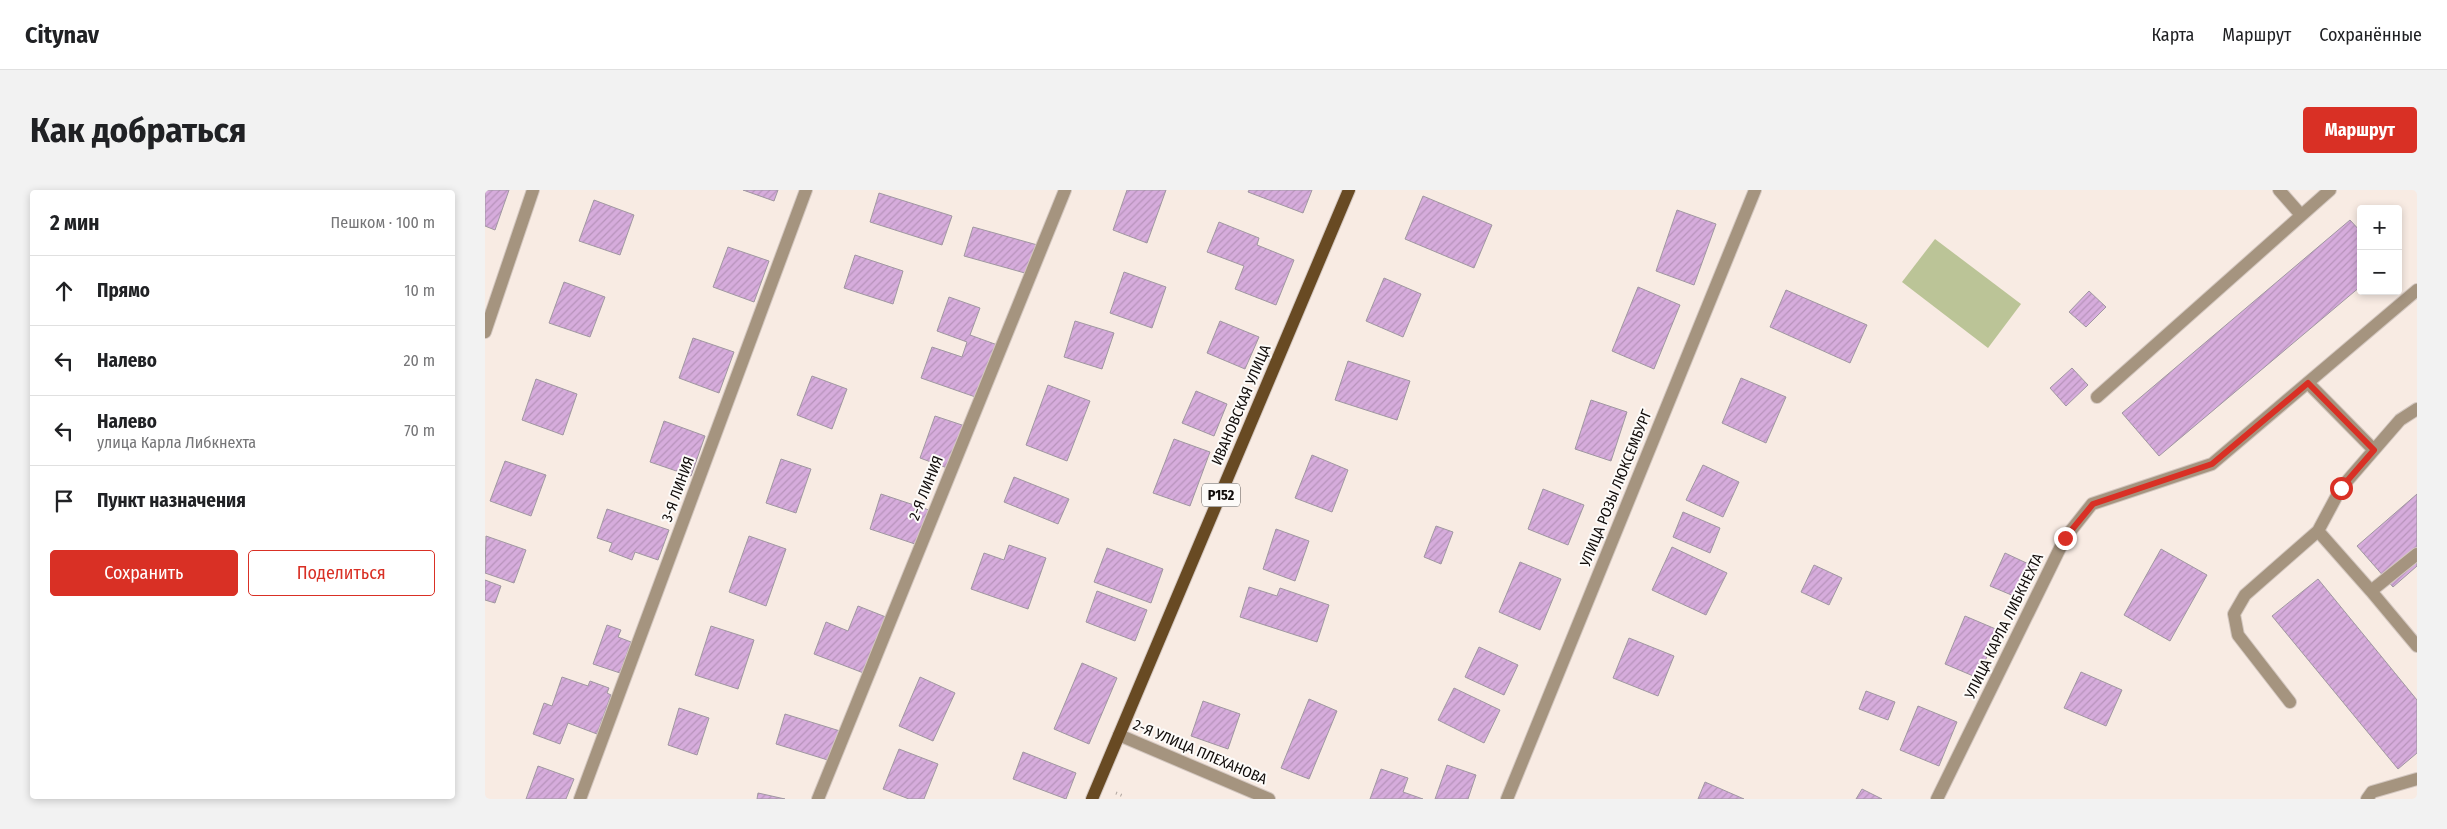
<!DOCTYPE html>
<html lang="ru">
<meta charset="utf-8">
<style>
body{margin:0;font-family:"Fira Sans Condensed",sans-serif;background:#f2f2f2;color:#202124}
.controls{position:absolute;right:15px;top:15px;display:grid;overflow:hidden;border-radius:5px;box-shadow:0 2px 8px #0003}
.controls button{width:45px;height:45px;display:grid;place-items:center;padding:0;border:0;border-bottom:1px solid #e0e0e0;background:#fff;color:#202124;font:25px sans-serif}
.stop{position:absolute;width:15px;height:15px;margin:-11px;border:4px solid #d93025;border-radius:50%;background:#fff}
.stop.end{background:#d93025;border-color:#fff;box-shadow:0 1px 5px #0008}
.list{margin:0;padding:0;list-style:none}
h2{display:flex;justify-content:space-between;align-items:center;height:65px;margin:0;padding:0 20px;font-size:21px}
h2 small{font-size:16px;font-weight:400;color:#757577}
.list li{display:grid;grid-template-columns:32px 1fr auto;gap:15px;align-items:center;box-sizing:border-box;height:70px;padding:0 20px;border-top:1px solid #e0e0e0}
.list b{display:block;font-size:19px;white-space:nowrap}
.list p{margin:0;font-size:16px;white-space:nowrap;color:#757577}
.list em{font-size:16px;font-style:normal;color:#757577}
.actions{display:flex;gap:10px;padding:15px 20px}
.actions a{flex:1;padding:11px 0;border:1px solid #d93025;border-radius:5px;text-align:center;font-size:18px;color:#d93025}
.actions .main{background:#d93025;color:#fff}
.icon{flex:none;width:28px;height:28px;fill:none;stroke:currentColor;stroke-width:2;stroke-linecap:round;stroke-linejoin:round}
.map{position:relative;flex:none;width:1932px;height:609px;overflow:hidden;border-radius:5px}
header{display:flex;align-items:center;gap:30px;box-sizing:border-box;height:70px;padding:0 25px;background:#fff;border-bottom:1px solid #e0e0e0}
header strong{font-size:24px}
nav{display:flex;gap:28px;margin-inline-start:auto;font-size:18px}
.intro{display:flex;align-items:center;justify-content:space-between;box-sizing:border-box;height:120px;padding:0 30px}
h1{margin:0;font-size:35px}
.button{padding:12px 22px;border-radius:5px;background:#d93025;color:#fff;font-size:18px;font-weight:700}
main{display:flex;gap:30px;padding:0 30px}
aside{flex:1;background:#fff;border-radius:5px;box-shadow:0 2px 8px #0003}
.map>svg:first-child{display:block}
.pitch{fill:#bbc497}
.building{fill:url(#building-hatch);stroke:#a097a1}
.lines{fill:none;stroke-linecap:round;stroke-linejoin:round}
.service-casing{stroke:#d3c7c0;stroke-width:14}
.minor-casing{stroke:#d3c7c0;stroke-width:14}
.primary-casing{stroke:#d3c7c0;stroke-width:14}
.path{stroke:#afa59f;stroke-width:3;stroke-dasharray:1 4;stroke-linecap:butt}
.service{stroke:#a5947f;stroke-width:12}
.minor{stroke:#a5947f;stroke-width:12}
.primary{stroke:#684a23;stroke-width:12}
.route{stroke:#d93025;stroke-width:6}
.labels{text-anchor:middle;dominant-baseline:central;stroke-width:4;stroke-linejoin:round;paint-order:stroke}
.shield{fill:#fdfbf9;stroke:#585452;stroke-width:1}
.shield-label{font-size:14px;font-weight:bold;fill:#110c0a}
.street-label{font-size:15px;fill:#110c0a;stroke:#fdfbf9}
</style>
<header>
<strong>Citynav</strong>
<nav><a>Карта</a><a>Маршрут</a><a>Сохранённые</a></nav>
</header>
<div class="intro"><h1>Как добраться</h1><a class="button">Маршрут</a></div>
<main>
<aside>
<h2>2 мин<small>Пешком · 100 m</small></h2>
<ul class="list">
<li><svg class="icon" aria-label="ahead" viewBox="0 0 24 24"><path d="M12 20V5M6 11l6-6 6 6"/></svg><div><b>Прямо</b></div><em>10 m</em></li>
<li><svg class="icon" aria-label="left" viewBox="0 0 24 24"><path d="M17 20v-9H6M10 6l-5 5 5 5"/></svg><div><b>Налево</b></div><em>20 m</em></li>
<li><svg class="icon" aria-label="left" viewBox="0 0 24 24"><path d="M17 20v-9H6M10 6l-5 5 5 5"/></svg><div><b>Налево</b><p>улица Карла Либкнехта</p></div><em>70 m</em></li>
<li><svg class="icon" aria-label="arrive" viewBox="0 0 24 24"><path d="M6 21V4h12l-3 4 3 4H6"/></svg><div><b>Пункт назначения</b></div></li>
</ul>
<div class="actions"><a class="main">Сохранить</a><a>Поделиться</a></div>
</aside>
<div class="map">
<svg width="1932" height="609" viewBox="0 0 1932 609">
<defs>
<pattern id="building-hatch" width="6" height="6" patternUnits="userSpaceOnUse" patternTransform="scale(1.25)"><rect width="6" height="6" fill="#d6acdc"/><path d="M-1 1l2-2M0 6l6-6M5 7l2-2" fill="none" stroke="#b793bb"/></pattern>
</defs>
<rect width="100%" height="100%" fill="#f8ebe3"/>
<path class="pitch" d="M1450,49L1536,114L1503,158L1417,92Z"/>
<path class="building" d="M0,0H24L10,40L0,36Z
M258,0H293L289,11Z
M642,0H681L662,53L628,40Z
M764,0H827L818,23L763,2Z
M394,3L467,26L457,55L385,32Z
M938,6L1007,35L989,78L920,49Z
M109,10L149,25L135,65L94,51Z
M1192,20L1231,34L1209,95L1171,81Z
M1865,30L1876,42V96L1674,266L1637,223Z
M734,32L774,48L772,55L809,70L791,115L750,99L759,76L722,62Z
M488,37L556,56L547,85L479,66Z
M243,57L284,71L269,112L228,97Z
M370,65L418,81L408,114L359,98Z
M639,82L681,97L667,138L625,123Z
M899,88L936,104L918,147L881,131Z
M79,92L120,107L105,147L64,133Z
M1153,97L1195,115L1169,179L1127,161Z
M1301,100L1382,135L1365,173L1285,137Z
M1604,101L1621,117L1601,137L1584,122Z
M464,107L495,118L485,145L518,157L499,210L436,188L447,157L477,167L482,152L452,141Z
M590,131L629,143L617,179L579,167Z
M735,131L774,147L760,179L722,163Z
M208,148L249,162L234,203L194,188Z
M863,171L925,191L912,230L850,210Z
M1587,178L1603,195L1581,216L1565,198Z
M327,186L362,199L347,239L312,225Z
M1256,188L1301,207L1281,253L1237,233Z
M51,189L92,204L78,245L37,230Z
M563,195L605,211L582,271L541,255Z
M711,201L742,214L729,246L697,233Z
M1106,210L1142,222L1126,271L1090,259Z
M450,226L480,236L465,279L435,268Z
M179,231L220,246L206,286L165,272Z
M689,249L725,262L705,316L668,303Z
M827,265L863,280L847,322L810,308Z
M296,269L326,279L311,323L281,313Z
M20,271L61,285L46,326L5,311Z
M1218,275L1254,292L1238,327L1201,310Z
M529,287L584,309L573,334L519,312Z
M1058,299L1099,315L1083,355L1043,339Z
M396,304L447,321L436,356L385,339Z
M1932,304V376L1908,397L1872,356Z
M122,319L184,340L173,370L150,362L147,370L124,361L127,353L112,348Z
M1198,322L1235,338L1225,363L1188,347Z
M951,336L968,342L956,374L939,367Z
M791,339L824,351L810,391L778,379Z
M1,346L41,360L29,393L0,383Z
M264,346L301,359L281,416L244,402Z
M524,355L561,368L543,419L486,399L499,363L519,370Z
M1187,357L1242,383L1221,425L1167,400Z
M622,358L678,379L666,413L609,392Z
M1676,359L1722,385L1685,451L1639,425Z
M1520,363L1550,377L1536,409L1505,396Z
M1035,372L1076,389L1055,440L1014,422Z
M1329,375L1357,388L1344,415L1316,402Z
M1833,389L1932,510V563L1913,579L1787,426Z
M0,390L16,396L10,413L0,410Z
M764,397L792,406L795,398L844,415L832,452L755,427Z
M612,401L662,420L650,451L601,432Z
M373,416L411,431L389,487L329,464L341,432L363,441Z
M1480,426L1513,440L1493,488L1460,474Z
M122,435L136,440L133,447L146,452L135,483L108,474Z
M226,436L269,450L253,499L210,485Z
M1144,448L1189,466L1173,506L1128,488Z
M994,457L1033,475L1019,505L980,487Z
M597,473L632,488L604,554L569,539Z
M1596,482L1637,500L1621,536L1579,518Z
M77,487L103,496L105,491L124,498L122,503L126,505L112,544L83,533L75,554L48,544L59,513L67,516Z
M435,487L470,503L448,551L414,536Z
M969,498L1015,520L999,553L953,530Z
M1381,501L1410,512L1403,530L1374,519Z
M824,509L852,521L824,589L796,578Z
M718,511L755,524L743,559L706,546Z
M1433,516L1472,532L1454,576L1415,560Z
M194,518L224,528L212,565L183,555Z
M300,524L355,541L346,571L291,554Z
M414,559L453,574L439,609H424L398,599Z
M538,562L591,583L581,609L528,589Z
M962,575L991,585L983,609H950Z
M53,576L89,589L81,609H41Z
M896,579L923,588L918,602L938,609H885Z
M1220,592L1259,609H1213Z
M1377,599L1397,609H1371Z
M273,603L300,609H272Z"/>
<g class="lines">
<defs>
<path id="service" d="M1794,0L1816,25
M1823,193L1889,260
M1612,207L1845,0
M1932,219L1915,230L1856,298L1833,341L1886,401L1932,364
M1886,401L1932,456
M1805,512L1753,445L1749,424L1760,405L1833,341
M1882,609L1887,602L1932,589"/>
<path id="minor" d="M0,142L48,0
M634,545L784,609
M95,609L321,0
M333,609L580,0
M1022,609L1270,0
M1452,609L1580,348L1607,314L1727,274L1932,100"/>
<path id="primary" d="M607,609L864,0"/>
</defs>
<use href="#service" class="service-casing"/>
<use href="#minor" class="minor-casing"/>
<use href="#primary" class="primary-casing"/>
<path class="path" d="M631,603L638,606"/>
<use href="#service" class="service"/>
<use href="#minor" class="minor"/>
<use href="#primary" class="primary"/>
</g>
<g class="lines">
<path class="route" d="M1580,348L1608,314L1727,274L1823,193L1889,260L1856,298"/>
</g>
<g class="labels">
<rect class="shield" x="717" y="293.5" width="38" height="23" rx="4"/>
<g class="shield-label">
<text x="736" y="305">Р152</text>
</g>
<g class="street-label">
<text transform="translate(756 215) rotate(-67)">ИВАНОВСКАЯ УЛИЦА</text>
<text transform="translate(441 298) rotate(-68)">2-Я ЛИНИЯ</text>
<text transform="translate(1131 298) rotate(-68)">УЛИЦА РОЗЫ ЛЮКСЕМБУРГ</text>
<text transform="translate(193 299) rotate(-70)">3-Я ЛИНИЯ</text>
<text transform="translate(1519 436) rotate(-64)">УЛИЦА КАРЛА ЛИБКНЕХТА</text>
<text transform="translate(715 562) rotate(23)">2-Я УЛИЦА ПЛЕХАНОВА</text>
</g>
</g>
</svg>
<div class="controls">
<button>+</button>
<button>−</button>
</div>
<div class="stop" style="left:1856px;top:298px"></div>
<div class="stop end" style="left:1580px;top:348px"></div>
</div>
</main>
